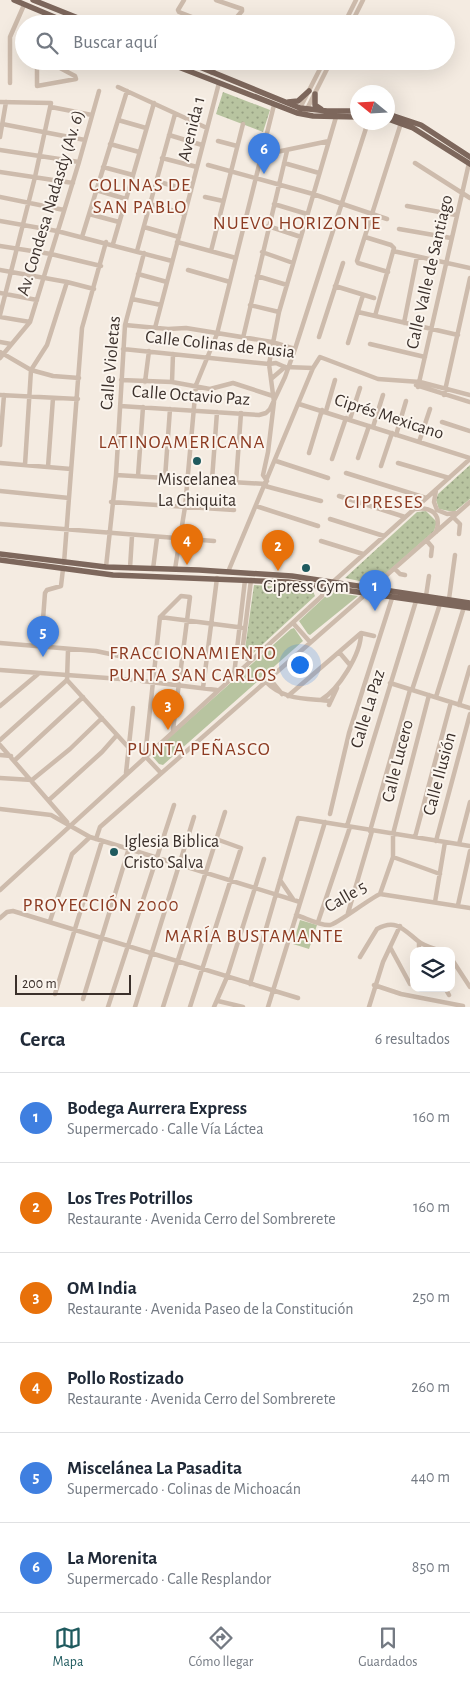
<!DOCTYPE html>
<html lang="es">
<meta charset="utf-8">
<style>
body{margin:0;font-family:"Alegreya Sans",sans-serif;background:#f6f6f7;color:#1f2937}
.controls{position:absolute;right:15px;bottom:15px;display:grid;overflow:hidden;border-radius:10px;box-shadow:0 5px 20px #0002}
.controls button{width:45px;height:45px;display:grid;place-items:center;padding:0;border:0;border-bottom:1px solid #e0e1e3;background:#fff;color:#1f2937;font:25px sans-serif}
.compass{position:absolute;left:350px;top:85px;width:45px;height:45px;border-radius:50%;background:#fff;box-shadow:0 5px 20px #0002;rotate:288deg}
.scale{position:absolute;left:15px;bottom:12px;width:116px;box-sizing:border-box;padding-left:5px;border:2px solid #3b302b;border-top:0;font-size:14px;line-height:18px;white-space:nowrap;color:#3b302b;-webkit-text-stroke:4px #fbf5ee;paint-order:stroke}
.you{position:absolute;left:299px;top:664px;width:18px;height:18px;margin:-12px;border:4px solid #fff;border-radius:50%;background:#1a73e8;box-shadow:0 0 0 8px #1a73e833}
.badge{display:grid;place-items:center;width:32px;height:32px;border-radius:50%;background:#1f5a5e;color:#fff;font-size:16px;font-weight:700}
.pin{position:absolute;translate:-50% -41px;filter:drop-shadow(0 1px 2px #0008)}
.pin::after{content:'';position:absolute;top:26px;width:18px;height:15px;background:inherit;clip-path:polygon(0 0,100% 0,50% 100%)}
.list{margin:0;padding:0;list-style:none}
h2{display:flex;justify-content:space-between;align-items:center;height:65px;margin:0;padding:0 20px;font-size:21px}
h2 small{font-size:16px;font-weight:400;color:#747a83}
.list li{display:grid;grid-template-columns:32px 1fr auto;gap:15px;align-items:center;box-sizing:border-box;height:90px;padding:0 20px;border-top:1px solid #e0e1e3}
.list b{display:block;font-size:19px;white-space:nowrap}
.list p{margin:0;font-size:16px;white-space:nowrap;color:#747a83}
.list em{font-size:16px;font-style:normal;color:#747a83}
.icon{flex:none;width:28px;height:28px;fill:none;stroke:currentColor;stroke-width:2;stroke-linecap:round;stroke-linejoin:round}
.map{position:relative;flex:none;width:470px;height:1007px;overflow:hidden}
.search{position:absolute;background:#fff;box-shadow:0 5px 20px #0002;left:15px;right:15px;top:15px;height:55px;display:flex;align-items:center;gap:12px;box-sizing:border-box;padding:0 18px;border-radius:28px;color:#747a83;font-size:19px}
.sheet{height:605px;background:#fff}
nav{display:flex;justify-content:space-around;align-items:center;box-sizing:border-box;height:70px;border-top:1px solid #e0e1e3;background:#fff;font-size:14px;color:#747a83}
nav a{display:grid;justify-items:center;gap:2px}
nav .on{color:#1f5a5e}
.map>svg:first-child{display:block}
.grass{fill:#b8c4a0}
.park{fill:url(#park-dots)}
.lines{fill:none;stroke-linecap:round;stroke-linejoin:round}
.minor{stroke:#cdbbac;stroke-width:4.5}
.major{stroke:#7d675c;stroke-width:5.5}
.poi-dot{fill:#1f5a5e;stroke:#fbf5ee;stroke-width:2}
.labels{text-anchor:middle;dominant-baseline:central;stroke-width:4;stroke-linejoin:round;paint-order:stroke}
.street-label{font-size:18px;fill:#3b302b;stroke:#fbf5ee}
.poi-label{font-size:18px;fill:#3b302b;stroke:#fbf5ee}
.neighbourhood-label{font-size:19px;letter-spacing:1px;fill:#8c3b22;stroke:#fbf5ee}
</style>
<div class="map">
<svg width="470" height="1007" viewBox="0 0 470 1007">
<defs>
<pattern id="park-dots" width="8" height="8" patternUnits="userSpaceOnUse" patternTransform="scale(1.25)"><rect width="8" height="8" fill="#b8c4a0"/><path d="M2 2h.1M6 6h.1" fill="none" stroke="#97a083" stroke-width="1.8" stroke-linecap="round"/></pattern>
</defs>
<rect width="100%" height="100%" fill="#f4ebe1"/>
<path class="grass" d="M330,592L358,596L310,635L308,634L299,621Z
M294,628L303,641L163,765L159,764L152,756L153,752L291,629Z
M300,920L317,925L309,949L293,944Z"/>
<path class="park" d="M223,92L270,110L263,132L216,114Z
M470,465V499L454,512L439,509L436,500L438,494Z
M426,511L437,522L434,531L374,584L345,578L417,512Z
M254,585L312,589L315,596L251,655L248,656L245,649Z"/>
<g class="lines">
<path class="minor" d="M184,0L178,10L179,12L210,24
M216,0L242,9V11L231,24
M49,24L52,17
M344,24L356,0
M351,24L363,0
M37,61V86L76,79L75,76L47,61
M212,73L218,61
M10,83V37L24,5
M118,87L207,128
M0,102L51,103L35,177L0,315
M51,107L92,115
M299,110L324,61
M306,111L331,61
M118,120L146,128
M2,124L85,140
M169,135L202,145
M0,137L6,102
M218,141L237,146
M110,144L139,152
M0,150L79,162
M262,155L329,141
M162,158L197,167
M284,163L319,173
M415,163L470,198
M208,165L313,194L387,219
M103,167L133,175
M0,172L73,183
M156,181L191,191
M96,190L126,199
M0,197L64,210
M205,197L223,201
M150,204L185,214
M274,204L307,214
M407,206L456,215
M89,214L119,222
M0,221L57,231L172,261
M268,226L301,237
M144,227L179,237
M399,229L451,238
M82,237L127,91
M365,237L391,245L394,248L375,316
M177,242L236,258
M113,244L154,103
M0,246L51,254L101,266
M137,251L175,114
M211,251L243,124
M393,251L470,268
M262,252L293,263
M0,270L67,282L94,289
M188,270L230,282
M388,272L358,263L357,261L401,123
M138,274L167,282
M257,276L287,285
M335,286L374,298
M0,293L37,300
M132,299L161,305
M250,305L279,312
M358,312L458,335
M0,317L30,322
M404,323L417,257
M125,325L168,329L186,328L272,342L295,349
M155,328L219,83
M319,337L343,263
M243,338L287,151
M0,342L11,344
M348,343L363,295
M370,344L425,357
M123,349L269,364L276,363L285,367L313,368
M0,352L31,370L53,376L79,378
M0,358L30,322L79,162L99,91
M271,379L285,367
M121,380L172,382L210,389L233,383L273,396
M145,382L149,351
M172,382L173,354
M416,385L470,402
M418,387L469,163
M0,395L78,399
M444,395L470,278
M299,404L470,458
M120,406L259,415L266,413L270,409L285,377L295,349L368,122
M326,411L335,380
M350,419L360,388
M442,422L470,431
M373,427L383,395
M396,435L406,401
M419,442L430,409
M0,445L4,395
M309,453L322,410
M358,458L369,426
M332,459L346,418
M276,461L328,478
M0,463L71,469
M398,463L449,478
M25,465L31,370L47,345L67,282
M381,466L392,433
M48,467L53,398
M346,473L426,498
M116,475L266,484
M138,476L143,407
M165,478L170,409
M212,480L217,412
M267,481L263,475L268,452L274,402L269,364L279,312L336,117
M236,482L241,413
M265,486L321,501
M436,490L434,502L437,510L447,514L457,513
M0,491L69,498
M339,496L405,517
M111,502L234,510
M256,506L318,526
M415,509C432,506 442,515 436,532
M453,517L460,524L459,534
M330,519L384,536
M0,524L214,541
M321,541L363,554
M427,541L432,547L431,556
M64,563L82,328L106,242
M106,567L116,475L125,325L144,253
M130,568L132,536
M153,569L157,538
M175,569L185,507L196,385L217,334L274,105
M395,569L400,574L405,575
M228,572L313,368L320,357L378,379L420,382L470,395
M251,580L242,653L244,658L252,660
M334,581L470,459
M372,588L470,502
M426,596L429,576
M449,599L455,555
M160,617L181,596L190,597L173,730
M160,617L145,756L161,773
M160,617L245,628
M293,623L310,642
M0,643L96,651L124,657
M41,646L45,593L47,590L61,586L63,569
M68,650L67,680L129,748
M339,652L350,665
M0,670L134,680
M234,675L245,580
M269,678L282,694
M142,681L217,690
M265,681C284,701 306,698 331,701
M390,683L470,708
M203,688L217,578
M412,690L440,604
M288,696L361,633L374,636
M436,697L464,607
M321,700C339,689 361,654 361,633
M329,705L337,688
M459,705L470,667
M0,706L38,674
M0,740L67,680
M0,745L67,822
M0,755L11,756
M15,760L83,697
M126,773L133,708
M0,778L32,780L70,749L102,718
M49,800L102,752L117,735
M0,809L51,815L90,837L300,902
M330,814L349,733L393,595
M347,826L416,601
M370,831L410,690
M415,837L451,702
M96,839L100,827L367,593
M436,841L470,714
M459,844L470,802
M393,857L440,874
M280,880L293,899
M0,890L311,606L322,596L324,587
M380,894L393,857V834L429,695
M435,902L445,842
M458,905L470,851
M348,913L372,831
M296,915C306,918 320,926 330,925C337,924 369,899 380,894L470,908
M0,918L7,912L13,911L298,998
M50,921L72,854L90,837
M318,922L350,827
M390,947L410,984H414
M419,951V942
M360,957L377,929C396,918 404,930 418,941C424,946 433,948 440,951
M451,958L470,987
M250,984L298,818L470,846
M374,985L401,994L463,1006
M445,988L449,995
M55,994L102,841
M83,999L129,848
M218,1001L243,1007
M108,1007L174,805
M135,1007L194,817
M163,1007L225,812
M190,1007L241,848L216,839
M214,1007L227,977L264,859
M268,1007L325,822
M369,1007L383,962L400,926"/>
<path class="major" d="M14,0L71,24
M33,0L93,24
M163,61L297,113L313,116L358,117
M185,61L300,108L327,111H358
M315,94V105L321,109
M288,102L298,101L309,91
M388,114L421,125L470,157
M388,119L413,128L470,164
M0,554L106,567L199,570L292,576L470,603
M0,560L113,575L288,582L470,608"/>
</g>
<g class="poi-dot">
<circle cx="197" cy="461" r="5"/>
<circle cx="306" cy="568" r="5"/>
<circle cx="114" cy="852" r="5"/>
</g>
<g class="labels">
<g class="street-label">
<text transform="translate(192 129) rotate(-76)">Avenida 1</text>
<text transform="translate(51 203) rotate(-73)">Av. Condesa Nadasdy (Av. 6)</text>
<text transform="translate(430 272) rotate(-77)">Calle Valle de Santiago</text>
<text transform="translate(220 345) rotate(6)">Calle Colinas de Rusia</text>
<text transform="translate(111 363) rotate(-85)">Calle Violetas</text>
<text transform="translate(191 396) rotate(4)">Calle Octavio Paz</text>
<text transform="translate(389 417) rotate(18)">Ciprés Mexicano</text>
<text transform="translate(368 709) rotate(-73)">Calle La Paz</text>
<text transform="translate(398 761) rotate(-76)">Calle Lucero</text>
<text transform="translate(440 774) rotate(-75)">Calle Ilusión</text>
<text transform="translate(346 897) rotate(-30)">Calle 5</text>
</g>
<g class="poi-label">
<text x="197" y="480">Miscelanea<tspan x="197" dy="21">La Chiquita</tspan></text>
<text x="306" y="587">Cipress Gym</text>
<text x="124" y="842" text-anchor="start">Iglesia Biblica<tspan x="124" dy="21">Cristo Salva</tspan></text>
</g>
<g class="neighbourhood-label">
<text x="140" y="185">COLINAS DE<tspan x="140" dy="22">SAN PABLO</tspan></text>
<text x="297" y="223">NUEVO HORIZONTE</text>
<text x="182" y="442">LATINOAMERICANA</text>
<text x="384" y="502">CIPRESES</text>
<text x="193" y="653">FRACCIONAMIENTO<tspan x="193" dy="22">PUNTA SAN CARLOS</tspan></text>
<text x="199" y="749">PUNTA PEÑASCO</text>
<text x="101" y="905">PROYECCIÓN 2000</text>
<text x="254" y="936">MARÍA BUSTAMANTE</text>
</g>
</g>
</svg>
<div class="controls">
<button><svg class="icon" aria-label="layers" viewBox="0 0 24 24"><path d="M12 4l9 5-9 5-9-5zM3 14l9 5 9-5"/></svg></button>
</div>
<svg class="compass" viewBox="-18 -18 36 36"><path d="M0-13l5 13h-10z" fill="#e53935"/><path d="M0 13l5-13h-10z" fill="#747a83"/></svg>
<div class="scale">200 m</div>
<div class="you"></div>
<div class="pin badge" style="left:375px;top:611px;background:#3f7fe0">1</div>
<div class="pin badge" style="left:278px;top:571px;background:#e8710a">2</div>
<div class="pin badge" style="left:168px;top:730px;background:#e8710a">3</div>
<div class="pin badge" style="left:187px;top:565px;background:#e8710a">4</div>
<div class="pin badge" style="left:43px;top:657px;background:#3f7fe0">5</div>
<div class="pin badge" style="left:264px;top:174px;background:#3f7fe0">6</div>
<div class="search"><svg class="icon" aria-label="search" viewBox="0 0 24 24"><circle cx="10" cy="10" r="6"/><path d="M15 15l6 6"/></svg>Buscar aquí</div>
</div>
<section class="sheet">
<h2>Cerca<small>6 resultados</small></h2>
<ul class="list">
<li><span class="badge" style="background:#3f7fe0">1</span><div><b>Bodega Aurrera Express</b><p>Supermercado · Calle Vía Láctea</p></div><em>160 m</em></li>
<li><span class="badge" style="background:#e8710a">2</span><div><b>Los Tres Potrillos</b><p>Restaurante · Avenida Cerro del Sombrerete</p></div><em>160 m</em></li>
<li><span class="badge" style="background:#e8710a">3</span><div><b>OM India</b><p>Restaurante · Avenida Paseo de la Constitución</p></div><em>250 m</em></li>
<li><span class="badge" style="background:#e8710a">4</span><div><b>Pollo Rostizado</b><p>Restaurante · Avenida Cerro del Sombrerete</p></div><em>260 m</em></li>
<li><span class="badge" style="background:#3f7fe0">5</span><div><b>Miscelánea La Pasadita</b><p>Supermercado · Colinas de Michoacán</p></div><em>440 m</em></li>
<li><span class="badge" style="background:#3f7fe0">6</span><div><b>La Morenita</b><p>Supermercado · Calle Resplandor</p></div><em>850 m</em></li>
</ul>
</section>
<nav>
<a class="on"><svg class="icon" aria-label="map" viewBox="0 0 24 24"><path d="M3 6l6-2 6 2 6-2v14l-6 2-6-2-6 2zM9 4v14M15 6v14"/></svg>Mapa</a>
<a><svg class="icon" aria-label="directions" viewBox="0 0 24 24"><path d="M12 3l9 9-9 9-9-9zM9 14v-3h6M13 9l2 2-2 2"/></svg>Cómo llegar</a>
<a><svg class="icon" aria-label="saved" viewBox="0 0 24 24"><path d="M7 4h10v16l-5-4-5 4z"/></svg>Guardados</a>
</nav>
